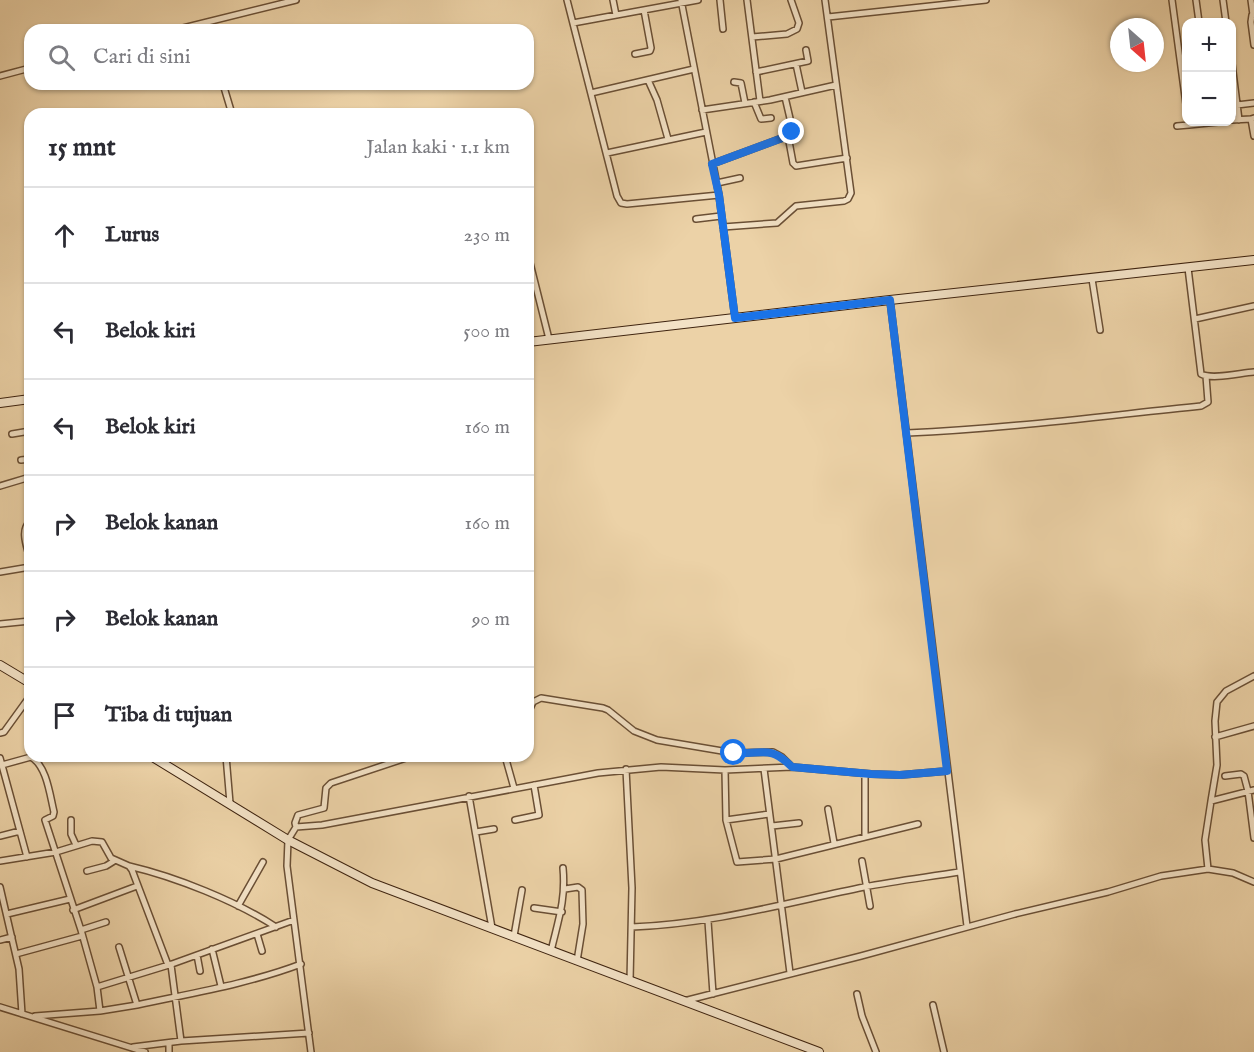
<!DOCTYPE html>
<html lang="id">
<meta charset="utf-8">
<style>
body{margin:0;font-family:"IM FELL English",serif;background:#f2f2f3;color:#2b2b33}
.controls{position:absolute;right:18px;top:18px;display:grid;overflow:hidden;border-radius:12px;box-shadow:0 2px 4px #0004}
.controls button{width:54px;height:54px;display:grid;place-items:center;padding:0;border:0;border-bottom:2px solid #e1e1e2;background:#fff;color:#2b2b33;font:30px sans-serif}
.compass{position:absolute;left:1110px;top:18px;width:54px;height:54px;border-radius:50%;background:#fff;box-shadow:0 2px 4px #0004;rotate:153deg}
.stop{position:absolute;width:18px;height:18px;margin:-14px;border:4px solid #1a73e8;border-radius:50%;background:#fff}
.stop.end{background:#1a73e8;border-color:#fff;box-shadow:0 2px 6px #0008}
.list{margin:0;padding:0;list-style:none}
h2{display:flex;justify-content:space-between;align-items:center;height:78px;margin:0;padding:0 24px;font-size:26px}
h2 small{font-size:20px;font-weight:400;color:#7c7c81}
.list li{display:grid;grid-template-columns:39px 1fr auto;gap:18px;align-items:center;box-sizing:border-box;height:96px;padding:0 24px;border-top:2px solid #e1e1e2}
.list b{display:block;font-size:22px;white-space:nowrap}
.list em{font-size:20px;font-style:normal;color:#7c7c81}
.icon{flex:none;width:33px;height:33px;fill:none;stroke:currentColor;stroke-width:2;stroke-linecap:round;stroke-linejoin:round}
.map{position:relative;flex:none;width:1254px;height:1052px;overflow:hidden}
.search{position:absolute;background:#fff;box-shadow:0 2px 4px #0004;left:24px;top:24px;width:510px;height:66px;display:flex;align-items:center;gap:15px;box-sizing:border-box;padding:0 21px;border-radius:18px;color:#7c7c81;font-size:22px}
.panel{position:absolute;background:#fff;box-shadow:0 2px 4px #0004;left:24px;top:108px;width:510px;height:654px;border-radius:18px}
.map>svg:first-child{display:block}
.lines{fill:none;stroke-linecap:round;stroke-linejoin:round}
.street-casing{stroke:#6a4f35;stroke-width:8}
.secondary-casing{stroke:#3e230f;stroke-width:10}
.street{stroke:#f3e2c6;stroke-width:5}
.secondary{stroke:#f3e2c6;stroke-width:8}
.route{stroke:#1a73e8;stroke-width:8}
</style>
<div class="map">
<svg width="1254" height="1052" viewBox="0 0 1254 1052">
<rect width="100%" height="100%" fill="#ecd2a7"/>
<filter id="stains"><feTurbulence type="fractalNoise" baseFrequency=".00333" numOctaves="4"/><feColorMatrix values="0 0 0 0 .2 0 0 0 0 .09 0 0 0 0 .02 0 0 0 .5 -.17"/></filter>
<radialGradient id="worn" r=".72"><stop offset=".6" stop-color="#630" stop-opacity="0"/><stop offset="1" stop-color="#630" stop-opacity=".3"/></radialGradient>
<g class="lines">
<defs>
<path id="street" d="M567,0L617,196L621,203L627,204L719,195
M613,0L616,15
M681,0L719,195L735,318
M720,0L723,29
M747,0L760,101
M1172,0L1186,104
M1196,0L1199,22
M1223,0L1226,22
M1251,0L1253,15
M1252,15L1251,22L1254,45
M828,17L986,0
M573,23L698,0
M175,30L296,0
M752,37L787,34L797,29L799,23L791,0
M635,54L650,51L651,48L644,10
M796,64L802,92
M1232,64L1239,120
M756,72L808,61L806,50
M0,76L30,68
M648,80L657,100L668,139
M734,82L741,83L745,103
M223,84L232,114
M591,93L694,69
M754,102L761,119L771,118
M1237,105L1254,103
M702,110L770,100L836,85
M1254,118L1251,119L1254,136
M1232,120L1251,119
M1189,122V125L1218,122
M1177,126L1189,125
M788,136L793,163L796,166L847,158
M607,153L706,132
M712,164L790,135L792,127L785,97
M717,183L740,178
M696,219L721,216
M723,227L777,223L796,206L844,201L848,199L851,193L825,0
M528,255L549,339
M1188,268L1201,374C1212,380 1240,373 1254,372
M1092,279L1100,330
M890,300L967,926
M1195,319L1254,306
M907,433C1005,429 1103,416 1201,406L1208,402L1206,376
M12,434L30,431
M21,460L30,459
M0,486L30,477
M30,522C19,530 28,549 30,560
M0,572L30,567
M0,624L30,621
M528,713L533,702L541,698L603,708L608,710L634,731L657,740L734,753L773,752L782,757L792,767
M0,733L4,732L30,696
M1215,737L1254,726
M226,756L230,803
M505,756L514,788
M0,758L27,857
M2,765L31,757C47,766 50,796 54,812L53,816L45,820L81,930L97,987L172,964L294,920
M626,769L632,888L630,981
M764,769L790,973
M725,770L726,820L737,862L776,859L918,824
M1225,776L1241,774L1244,776L1248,791L1254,838
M469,796L492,928
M1211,801L1217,765L1215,721L1217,702L1226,691L1254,676
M828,809L834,843
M71,820V834L76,845
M515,820L539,815L534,785
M726,820L769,814
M772,826L799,823
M296,827L295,823L298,815L324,808L326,788L331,783L412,756
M476,832L494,829
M0,836L20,831
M865,837V774
M0,861L56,852L92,841L102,842L111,858L129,866L132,870L168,965
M862,861L870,906
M129,866C176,877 236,901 276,927
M1208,869L1205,840L1211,801L1254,790
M87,871L106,866L114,861
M0,887L19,969L22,1014
M565,889L578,887L582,890L583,924L577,961
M238,906L263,862
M534,908L562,912
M73,910L137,886
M7,914L70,899
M708,921L713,994
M632,927C712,924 786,903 864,887C895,881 928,877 959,872
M81,930L106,922
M257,934L262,951
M514,936L522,890
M0,940L12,937
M119,947L137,1005C192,993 248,984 301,964
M212,949L221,986
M551,951C558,921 566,900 563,868
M16,954L82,936
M197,955L200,971
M171,965L181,1041
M97,987L100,1011
M857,994L862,1016L876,1052
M684,1001L861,956L1015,914L1108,892L1161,876L1208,869L1233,873L1254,882
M933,1005L944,1052
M0,1007L145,1052
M35,1016L100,1011L137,1005
M169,1043V1052
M133,1047L181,1041L309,1033
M311,1052L287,866L288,840L296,827L322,825L598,773L661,767L725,770L792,767L871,774L900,775L947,771"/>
<path id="secondary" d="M528,342L890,300L1254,260
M0,403L30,399
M0,665L30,683
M151,756L288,840L372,883L819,1052"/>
</defs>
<use href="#street" class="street-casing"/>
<use href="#secondary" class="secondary-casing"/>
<use href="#street" class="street"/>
<use href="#secondary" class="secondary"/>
</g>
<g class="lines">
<path class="route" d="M734,753C763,755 769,744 792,767L871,774L900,775L947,771L890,300L735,318L719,195L712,164L788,136L792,132"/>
</g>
<rect width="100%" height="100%" filter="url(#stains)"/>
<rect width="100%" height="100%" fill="url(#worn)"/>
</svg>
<div class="controls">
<button>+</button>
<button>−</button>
</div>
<svg class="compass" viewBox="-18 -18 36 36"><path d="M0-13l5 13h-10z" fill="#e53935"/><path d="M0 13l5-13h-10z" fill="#7c7c81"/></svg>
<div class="stop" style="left:734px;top:753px"></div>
<div class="stop end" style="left:792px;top:132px"></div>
<div class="search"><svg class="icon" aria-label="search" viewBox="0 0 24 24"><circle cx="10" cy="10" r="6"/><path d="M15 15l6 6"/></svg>Cari di sini</div>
<section class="panel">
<h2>15 mnt<small>Jalan kaki · 1.1 km</small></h2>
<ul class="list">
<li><svg class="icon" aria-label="ahead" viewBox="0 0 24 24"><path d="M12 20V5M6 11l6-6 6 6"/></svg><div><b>Lurus</b></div><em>230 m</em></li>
<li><svg class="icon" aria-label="left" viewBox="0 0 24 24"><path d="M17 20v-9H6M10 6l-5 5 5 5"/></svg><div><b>Belok kiri</b></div><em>500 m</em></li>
<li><svg class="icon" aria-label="left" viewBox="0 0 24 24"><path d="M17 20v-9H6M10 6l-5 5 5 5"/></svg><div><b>Belok kiri</b></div><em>160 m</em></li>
<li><svg class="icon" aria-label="right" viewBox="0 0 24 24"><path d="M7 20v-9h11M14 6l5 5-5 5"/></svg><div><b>Belok kanan</b></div><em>160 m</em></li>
<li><svg class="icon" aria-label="right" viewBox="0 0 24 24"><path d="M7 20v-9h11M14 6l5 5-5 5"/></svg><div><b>Belok kanan</b></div><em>90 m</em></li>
<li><svg class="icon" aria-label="arrive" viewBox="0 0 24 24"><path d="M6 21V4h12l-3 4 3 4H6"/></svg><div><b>Tiba di tujuan</b></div></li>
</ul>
</section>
</div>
